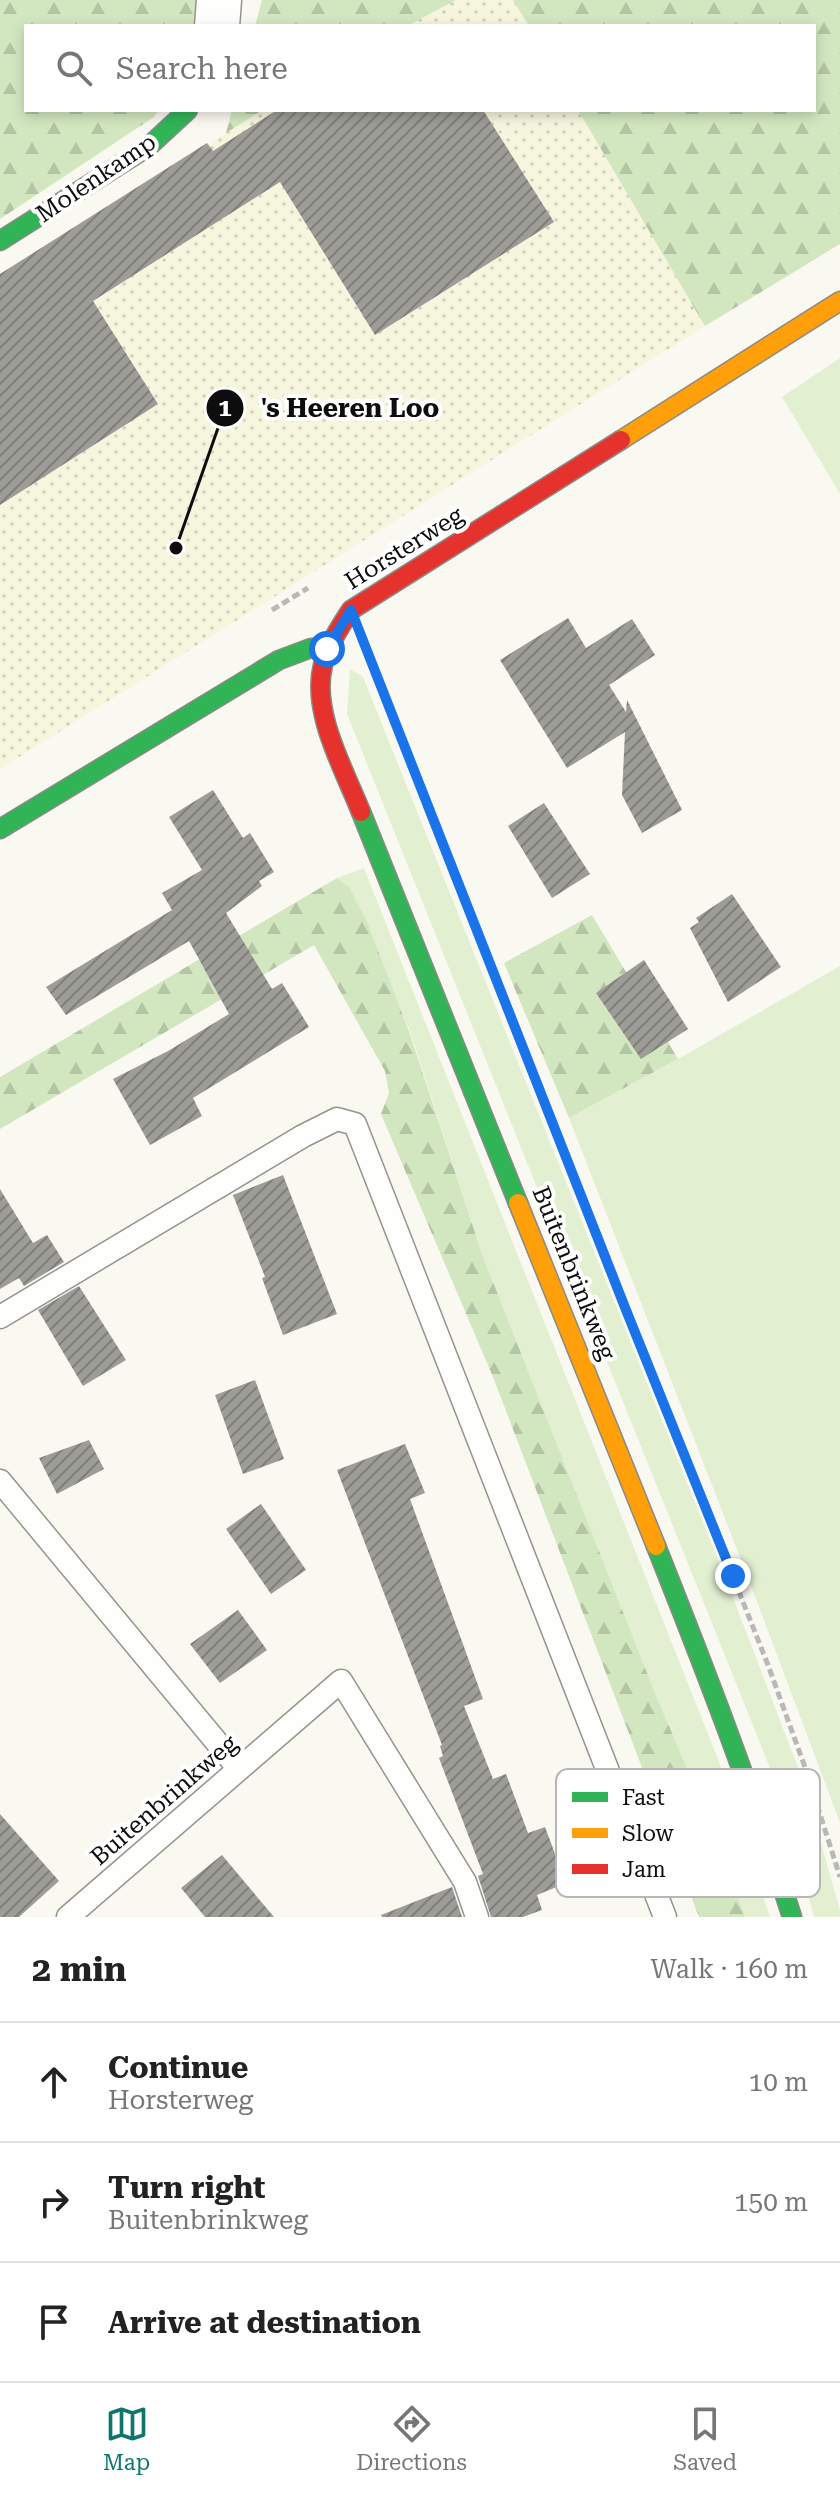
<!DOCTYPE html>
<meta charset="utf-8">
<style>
body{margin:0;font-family:"Roboto Serif",serif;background:#f2f2f2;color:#222}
.stop{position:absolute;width:24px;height:24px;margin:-18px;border:6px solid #1a73e8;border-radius:50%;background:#fff}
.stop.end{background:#1a73e8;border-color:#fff;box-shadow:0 2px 8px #0008}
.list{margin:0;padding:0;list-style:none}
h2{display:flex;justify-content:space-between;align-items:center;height:104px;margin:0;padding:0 32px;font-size:34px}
h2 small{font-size:26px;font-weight:400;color:#767676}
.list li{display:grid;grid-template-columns:52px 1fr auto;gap:24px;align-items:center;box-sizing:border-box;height:120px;padding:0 32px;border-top:2px solid #e0e0e0}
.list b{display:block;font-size:30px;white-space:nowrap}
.list p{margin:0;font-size:26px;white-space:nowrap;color:#767676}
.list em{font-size:26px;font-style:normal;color:#767676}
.icon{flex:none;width:44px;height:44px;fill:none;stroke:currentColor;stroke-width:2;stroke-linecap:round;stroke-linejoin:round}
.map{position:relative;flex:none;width:840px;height:1917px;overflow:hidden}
.search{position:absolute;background:#fff;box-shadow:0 4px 12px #0003;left:24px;right:24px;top:24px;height:88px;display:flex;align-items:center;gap:20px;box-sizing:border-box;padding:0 28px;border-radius:0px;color:#767676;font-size:30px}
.sheet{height:464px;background:#fff}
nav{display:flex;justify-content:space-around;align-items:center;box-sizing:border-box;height:112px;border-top:2px solid #e0e0e0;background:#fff;font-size:22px;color:#767676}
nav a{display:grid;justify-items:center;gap:4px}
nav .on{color:#0f766e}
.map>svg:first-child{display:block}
.farmland{fill:url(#farmland-dots)}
.grass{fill:#e2f0d1}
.forest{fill:url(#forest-firs)}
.building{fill:url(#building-hatch)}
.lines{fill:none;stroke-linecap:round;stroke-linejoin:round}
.lane-casing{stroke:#949390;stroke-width:25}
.street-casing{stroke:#949390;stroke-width:47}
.fast-casing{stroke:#8a8a86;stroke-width:21}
.slow-casing{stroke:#8a8a86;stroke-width:21}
.jam-casing{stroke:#8a8a86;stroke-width:21}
.path{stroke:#b8b8b6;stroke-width:5;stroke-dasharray:8 4;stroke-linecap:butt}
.lane{stroke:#fefefd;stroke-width:22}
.street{stroke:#fefefd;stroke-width:44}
.fast{stroke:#30b455;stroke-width:18}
.slow{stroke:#ff9f0a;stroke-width:18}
.jam{stroke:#e5322d;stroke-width:18}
.route{stroke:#1a73e8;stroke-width:10}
.labels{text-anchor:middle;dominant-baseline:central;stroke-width:8;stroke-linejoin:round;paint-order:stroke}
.street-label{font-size:24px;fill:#0d0d0d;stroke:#fff}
.key{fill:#fff;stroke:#b6b6b6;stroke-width:2}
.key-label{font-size:22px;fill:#0d0d0d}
.leader{fill:none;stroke:#0d0d0d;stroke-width:3}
.callout-dot{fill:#0d0d0d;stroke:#fff;stroke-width:3}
.mark-label{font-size:24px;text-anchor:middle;font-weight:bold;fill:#fff}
.callout-label{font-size:26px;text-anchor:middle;font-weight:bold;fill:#0d0d0d;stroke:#fff;stroke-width:8;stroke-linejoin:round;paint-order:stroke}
</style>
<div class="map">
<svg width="840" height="1917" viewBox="0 0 840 1917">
<defs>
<pattern id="farmland-dots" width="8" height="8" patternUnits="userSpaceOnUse" patternTransform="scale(2)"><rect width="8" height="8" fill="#f6f5de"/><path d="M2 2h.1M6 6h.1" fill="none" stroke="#d2d1bd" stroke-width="1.8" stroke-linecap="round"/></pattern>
<pattern id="forest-firs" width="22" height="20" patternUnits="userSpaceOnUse" patternTransform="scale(2)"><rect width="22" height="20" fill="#d2e7c0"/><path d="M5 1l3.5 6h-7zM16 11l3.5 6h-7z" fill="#b3c5a4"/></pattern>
<pattern id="building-hatch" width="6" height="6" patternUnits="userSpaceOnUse" patternTransform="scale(2)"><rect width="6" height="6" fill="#9d9c97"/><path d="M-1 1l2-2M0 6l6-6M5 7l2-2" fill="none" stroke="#7e7e7a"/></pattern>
</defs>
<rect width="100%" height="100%" fill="#faf9f1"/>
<path class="farmland" d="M456,0H513L529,26H407Z
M263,110H578L705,326L0,769V274Z"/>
<path class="grass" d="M840,358V494L782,397Z
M350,669L363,677L727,1582L804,1783L840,1910V1917H814L778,1788L347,714Z
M364,868L718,1759L770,1917H745L717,1839L655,1693L482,1254L410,1031L349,888L337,878Z
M840,966V1823L745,1570L569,1118L678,1059Z"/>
<path class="forest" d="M0,0H199L193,26H26V110H158L154,117L0,219Z
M262,0H456L407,26H255Z
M513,0H840V244L705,326L578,110H814V26H529Z
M232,110H263L226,133Z
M337,878L349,887L367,922L409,1031L482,1254L655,1693L717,1839L745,1917H699L493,1377L381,1114L389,1093L385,1071L314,945L0,1129V1077Z
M592,915L678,1059L569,1118L504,963Z"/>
<path class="building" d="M277,110H483L554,222L375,335L280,182L93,301L158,404L0,505V274L207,143L213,151Z
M568,618L586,648L632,619L655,655L609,685L626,712L627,700L682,810L642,833L622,795L625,732L567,768L500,660Z
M213,790L243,838L250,833L274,872L259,881L262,886L226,913L272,989L282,983L309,1027L193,1098L202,1116L150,1145L113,1079L168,1051L229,1014L189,941L66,1015L46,987L172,910L162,893L202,870L169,817Z
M544,803L590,874L552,898L508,826Z
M732,894L781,967L728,1002L690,928L699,922L696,918Z
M644,960L688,1029L641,1059L596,993Z
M283,1175L337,1314L283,1335L262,1278L265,1277L233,1195Z
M0,1189L33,1243L47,1235L64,1262L24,1286L19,1278L0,1289Z
M79,1286L126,1360L83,1386L38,1310Z
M255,1380L284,1459L243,1474L215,1395Z
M89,1440L104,1469L57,1494L39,1458Z
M405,1444L425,1493L410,1499L483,1699L464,1706L493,1779L506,1774L528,1833L545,1827L566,1883L537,1895L542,1910L523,1917H491L478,1876L483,1874L439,1758L443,1756L440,1746L442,1745L337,1470Z
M261,1504L306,1570L271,1594L226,1529Z
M238,1610L267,1650L220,1683L190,1644Z
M0,1814L59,1881L19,1917H0Z
M222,1855L274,1917H205L181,1888Z
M452,1887L462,1917H382L381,1915Z"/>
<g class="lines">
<defs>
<path id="lane" d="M0,1317L303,1136L337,1119L355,1124L665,1917
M0,1481L239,1769
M68,1917L341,1681L465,1882L477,1917"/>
<path id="street" d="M217,26L219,0"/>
<path id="fast" d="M0,241L148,147L188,110
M361,812L518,1203
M0,829L279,660L311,648L327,649
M656,1546C705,1669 752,1791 792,1917"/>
<path id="slow" d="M621,440L840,301
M518,1203L656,1546"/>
<path id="jam" d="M361,812C344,769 311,712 323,665C328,645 340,627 351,610L621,440"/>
</defs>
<use href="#lane" class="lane-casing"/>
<use href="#street" class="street-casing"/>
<use href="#fast" class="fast-casing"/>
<use href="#slow" class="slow-casing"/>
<use href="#jam" class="jam-casing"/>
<path class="path" d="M272,610L308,588
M372,665L768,1665L806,1770L840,1877"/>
<use href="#lane" class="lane"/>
<use href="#street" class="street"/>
<use href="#fast" class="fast"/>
<use href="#slow" class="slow"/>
<use href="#jam" class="jam"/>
</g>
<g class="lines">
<path class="route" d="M327,649L351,610L626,1310L733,1576"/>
</g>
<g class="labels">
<g class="street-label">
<text transform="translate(96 178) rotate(-34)">Molenkamp</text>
<text transform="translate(404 548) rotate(-32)">Horsterweg</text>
<text transform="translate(574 1273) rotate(68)">Buitenbrinkweg</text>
<text transform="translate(164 1800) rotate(-41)">Buitenbrinkweg</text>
</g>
</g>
<rect x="556" y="1769" width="264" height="128" rx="12" class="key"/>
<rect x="572" y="1792" width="36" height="10" fill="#30b455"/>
<rect x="572" y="1828" width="36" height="10" fill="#ff9f0a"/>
<rect x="572" y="1864" width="36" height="10" fill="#e5322d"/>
<g class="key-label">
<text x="622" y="1805">Fast</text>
<text x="622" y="1841">Slow</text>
<text x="622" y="1877">Jam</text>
</g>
<path class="leader" d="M176 548L225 408"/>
<g class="callout-dot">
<circle cx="176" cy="548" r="8"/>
<circle cx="225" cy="408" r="20"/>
</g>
<g class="mark-label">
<text x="225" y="416">1</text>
</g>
<g class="callout-label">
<text x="350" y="417">'s Heeren Loo</text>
</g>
</svg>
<div class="stop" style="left:327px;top:649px"></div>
<div class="stop end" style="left:733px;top:1576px"></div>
<div class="search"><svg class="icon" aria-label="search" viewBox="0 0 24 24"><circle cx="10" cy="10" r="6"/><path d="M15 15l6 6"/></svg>Search here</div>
</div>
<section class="sheet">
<h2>2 min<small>Walk · 160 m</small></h2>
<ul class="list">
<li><svg class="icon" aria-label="ahead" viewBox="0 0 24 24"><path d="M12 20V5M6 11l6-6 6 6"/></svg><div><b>Continue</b><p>Horsterweg</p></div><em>10 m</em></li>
<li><svg class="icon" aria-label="right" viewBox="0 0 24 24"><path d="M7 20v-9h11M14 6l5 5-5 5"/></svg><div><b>Turn right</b><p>Buitenbrinkweg</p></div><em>150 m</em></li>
<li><svg class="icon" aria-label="arrive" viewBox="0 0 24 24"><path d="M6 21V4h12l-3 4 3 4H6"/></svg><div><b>Arrive at destination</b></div></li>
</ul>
</section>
<nav>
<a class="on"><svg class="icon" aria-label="map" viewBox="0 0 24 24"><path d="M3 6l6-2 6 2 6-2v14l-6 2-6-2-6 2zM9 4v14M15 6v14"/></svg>Map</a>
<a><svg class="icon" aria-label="directions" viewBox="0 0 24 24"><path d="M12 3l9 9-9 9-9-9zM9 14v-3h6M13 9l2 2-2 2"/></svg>Directions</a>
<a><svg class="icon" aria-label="saved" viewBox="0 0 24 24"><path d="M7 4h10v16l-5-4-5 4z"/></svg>Saved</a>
</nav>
